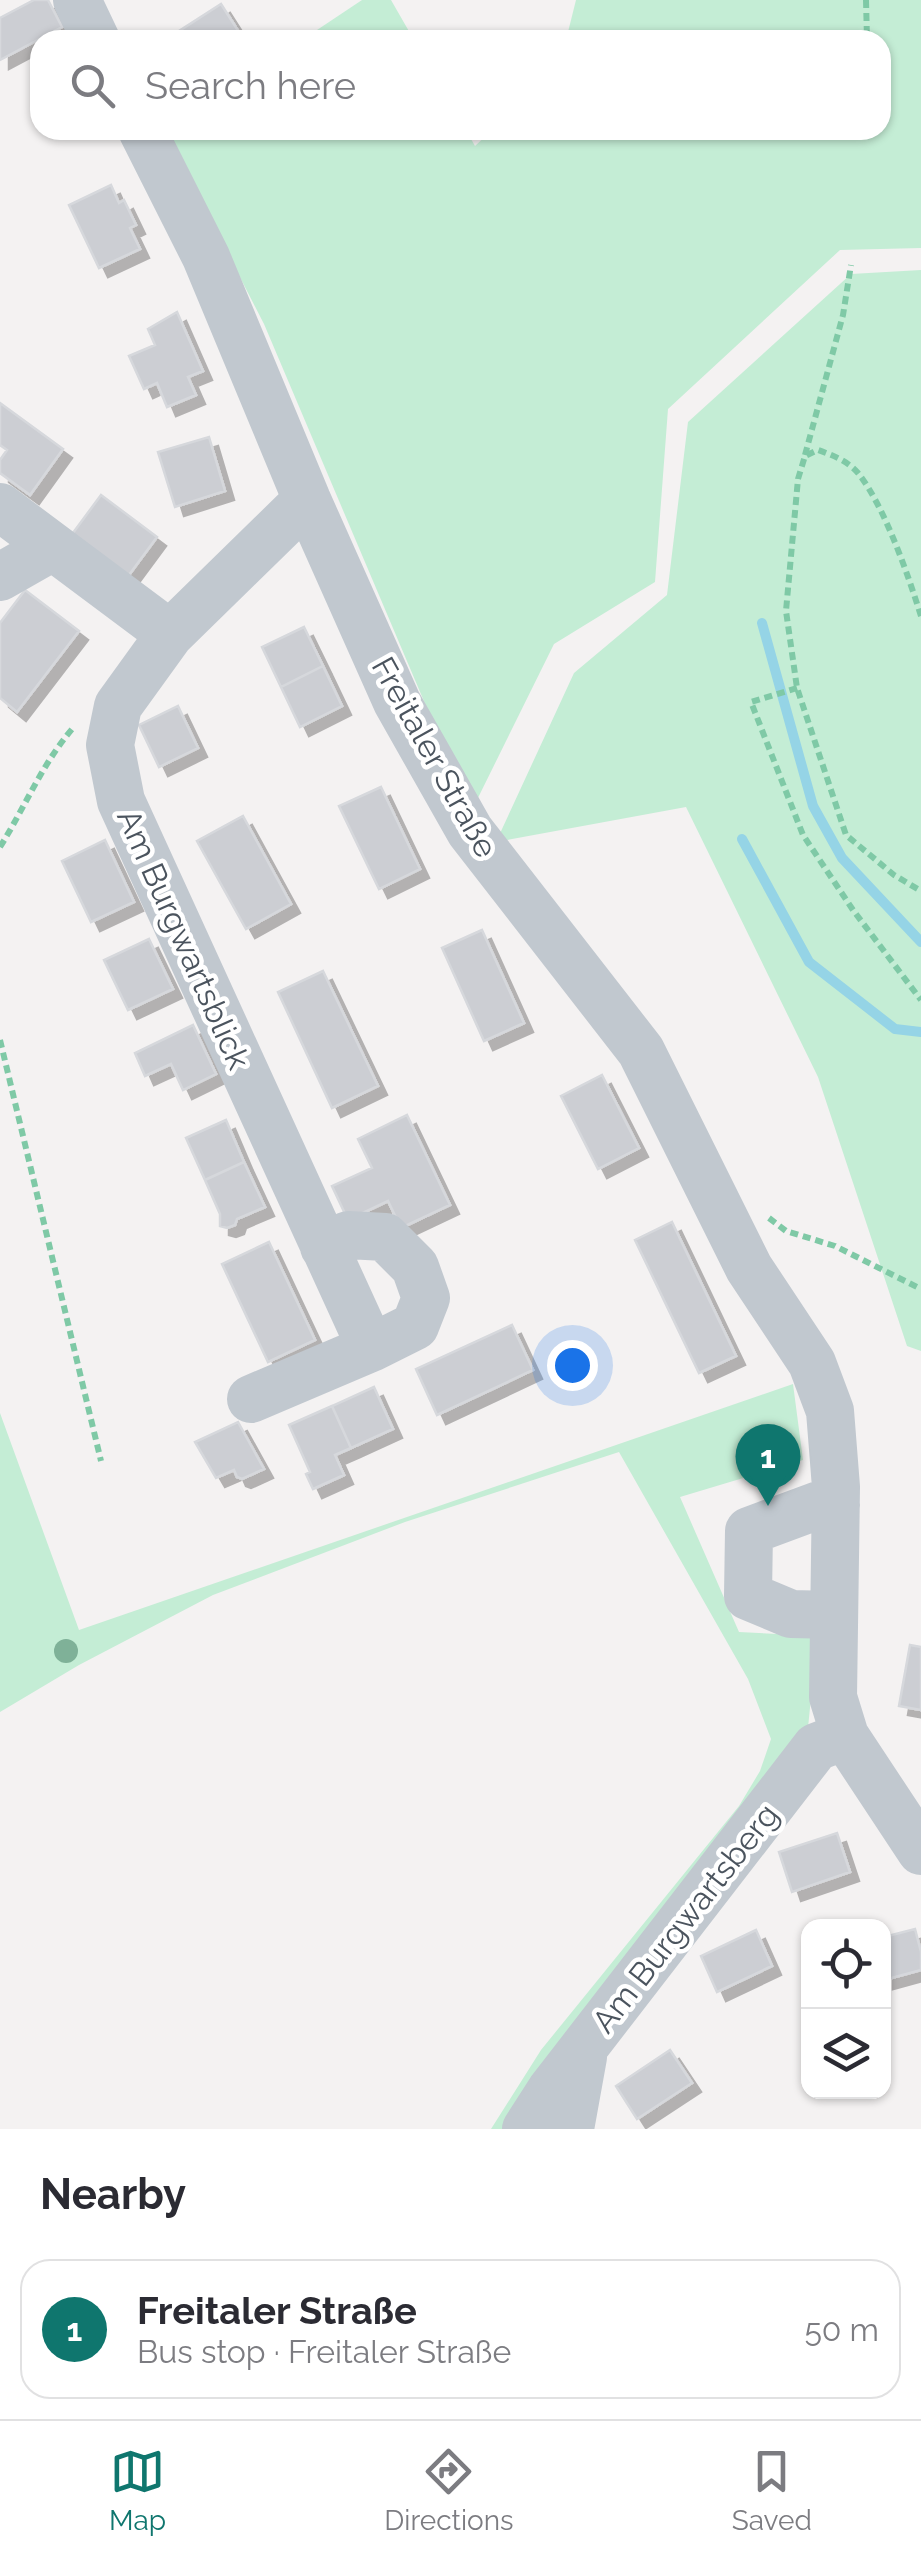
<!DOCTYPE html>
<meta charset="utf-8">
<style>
body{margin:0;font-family:Raleway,sans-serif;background:#f2f2f3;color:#2b2b33}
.controls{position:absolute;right:30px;bottom:30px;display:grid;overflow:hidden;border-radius:20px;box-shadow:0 2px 8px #0004}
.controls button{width:90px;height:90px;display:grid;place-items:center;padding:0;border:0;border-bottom:2px solid #e1e1e2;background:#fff;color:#2b2b33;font:50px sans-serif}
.you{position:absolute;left:572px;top:1365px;width:35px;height:35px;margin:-25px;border:8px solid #fff;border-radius:50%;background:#1a73e8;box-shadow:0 0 0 15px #1a73e833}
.badge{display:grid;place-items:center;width:65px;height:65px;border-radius:50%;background:#0f766e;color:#fff;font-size:32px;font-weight:700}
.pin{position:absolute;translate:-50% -82px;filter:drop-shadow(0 2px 5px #0008)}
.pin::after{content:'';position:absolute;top:52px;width:35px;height:30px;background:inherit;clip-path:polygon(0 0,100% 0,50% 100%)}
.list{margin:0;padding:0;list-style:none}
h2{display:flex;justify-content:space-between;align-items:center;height:130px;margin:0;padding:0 40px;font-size:42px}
h2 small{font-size:32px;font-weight:400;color:#7c7c81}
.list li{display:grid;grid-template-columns:65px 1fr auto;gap:30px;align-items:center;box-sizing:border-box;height:140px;margin:0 20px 20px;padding:0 20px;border:2px solid #e1e1e2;border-radius:30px}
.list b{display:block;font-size:38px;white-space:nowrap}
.list p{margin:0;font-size:32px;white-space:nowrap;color:#7c7c81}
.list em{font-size:32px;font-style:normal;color:#7c7c81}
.icon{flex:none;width:55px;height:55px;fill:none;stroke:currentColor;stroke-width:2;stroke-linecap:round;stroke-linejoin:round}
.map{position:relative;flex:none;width:921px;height:2129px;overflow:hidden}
.search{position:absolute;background:#fff;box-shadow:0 2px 8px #0004;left:30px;right:30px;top:30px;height:110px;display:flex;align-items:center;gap:25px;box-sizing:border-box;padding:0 35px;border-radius:30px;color:#7c7c81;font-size:38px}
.sheet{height:290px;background:#fff}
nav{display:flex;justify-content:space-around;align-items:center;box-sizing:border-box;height:140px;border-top:2px solid #e1e1e2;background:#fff;font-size:28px;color:#7c7c81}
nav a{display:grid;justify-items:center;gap:5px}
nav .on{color:#0f766e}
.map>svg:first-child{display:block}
.green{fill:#c4edd5}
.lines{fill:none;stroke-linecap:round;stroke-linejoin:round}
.stream{stroke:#95d4e6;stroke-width:10}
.building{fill:#ccced3;stroke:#d6d8dc;stroke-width:2.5;filter:url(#shadow)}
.path{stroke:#7fc9a6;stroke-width:6;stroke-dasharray:8 5;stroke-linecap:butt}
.minor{stroke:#c1c8cf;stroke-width:48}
.tree{fill:#7fb198}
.labels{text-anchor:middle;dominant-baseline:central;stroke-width:9;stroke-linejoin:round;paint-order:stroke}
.street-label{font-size:32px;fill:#4b545e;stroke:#fff}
</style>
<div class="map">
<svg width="921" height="2129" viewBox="0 0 921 2129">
<defs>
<filter id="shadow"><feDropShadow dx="9" dy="9" stdDeviation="0" flood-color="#0004"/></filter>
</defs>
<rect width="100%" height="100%" fill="#f4f2f2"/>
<path class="green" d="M362,0H391L414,40H302Z
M576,0H921V248L840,250L668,409L655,582L554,644L471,812L264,324L165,131L466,130L475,146L492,130H881V40H566Z
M921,270V1351L907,1346L818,1077L686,807L496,842L574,673L667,595L688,422L851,274Z
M793,1384L803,1460L680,1497L739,1632L817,1636L808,1728L512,2129H491L541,2050L739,1806L760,1771L771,1739L748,1679L619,1452L405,1522L213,1595L79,1665L0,1712V1413L79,1630Z"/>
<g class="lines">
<path class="stream" d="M762,623L813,806L842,858L921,942
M742,839L809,962L895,1029L921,1032"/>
</g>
<path class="building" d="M34,0H48L62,27L0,60V18Z
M221,4L244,40H180L176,33Z
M111,185L119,203L124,200L136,225L130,228L140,249L99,268L69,205Z
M177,312L203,371L188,377L196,395L167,407L157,383L144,389L129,356L155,345L148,329Z
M0,403L63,449L30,495L0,473V460L7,450L0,445Z
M209,437L225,491L175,507L158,452Z
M101,495L157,537L126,579L70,537Z
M25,590L79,631L17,712L0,698V623Z
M304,627L323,666L281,687L262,647Z
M323,666L342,706L300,727L281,687Z
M178,706L198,748L159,767L139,725Z
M381,787L420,869L379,889L339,806Z
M243,816L291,904L246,929L197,841Z
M105,840L134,902L91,922L62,861Z
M482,930L524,1023L484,1041L442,948Z
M149,939L173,989L128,1010L104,960Z
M323,971L378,1086L332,1108L278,992Z
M193,1025L216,1074L183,1090L171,1064L145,1076L135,1053Z
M602,1075L639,1148L598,1169L561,1096Z
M407,1115L450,1205L401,1228L388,1201L348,1220L332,1186L372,1168L358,1139Z
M226,1120L244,1162L205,1180L186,1138Z
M244,1162L265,1207L237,1219L235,1225L227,1228L220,1226V1214L205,1180Z
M672,1222L736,1356L699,1373L635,1240Z
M269,1242L315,1340L268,1362L222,1264Z
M512,1325L533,1370L437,1415L416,1369Z
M374,1387L393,1429L351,1448L332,1406Z
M332,1406L351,1448L335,1455L344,1475L313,1489L306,1474L310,1472L289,1425Z
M238,1422L264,1469L242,1479L237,1477L234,1470L216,1478L195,1442Z
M910,1645L921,1647V1710L899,1706Z
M837,1833L850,1872L792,1892L779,1852Z
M915,1929L921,1952V1970L884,1980V1937Z
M756,1930L772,1966L717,1992L701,1956Z
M670,2050L692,2083L637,2119L616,2086Z"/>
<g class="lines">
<path class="path" d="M866,0L867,39
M805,455L843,315L851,265
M921,616C908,575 885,507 858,473C848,461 832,455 818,450L805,456L798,479L786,611L797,688L846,835L894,875L921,891
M797,688L751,702L803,835L853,910L921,1000
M0,847C25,807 42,764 73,728
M0,1040L101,1461
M769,1218L786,1231L835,1246L921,1289"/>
<path class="minor" d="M77,0L96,40
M142,130L206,257L307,500L397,702L470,831L641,1051L749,1268L812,1363L830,1411L836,1487L833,1697L845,1736L921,1851
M0,507L170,634
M0,577L51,548
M324,1247L348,1235L385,1237L415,1267L426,1298L415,1326L371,1348
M251,1399L371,1348L121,801L110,745L118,706L170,634L307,500
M834,1615L791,1614L748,1596L749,1531L819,1505H836
M526,2129L551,2090L816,1747L845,1736
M570,2129L583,2057"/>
</g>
<circle class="tree" cx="66" cy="1651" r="12"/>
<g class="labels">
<g class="street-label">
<text transform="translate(435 757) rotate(61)">Freitaler Straße</text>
<text transform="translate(184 939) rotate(66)">Am Burgwartsblick</text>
<text transform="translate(685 1918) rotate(-52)">Am Burgwartsberg</text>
</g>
</g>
</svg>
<div class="controls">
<button><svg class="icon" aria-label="locate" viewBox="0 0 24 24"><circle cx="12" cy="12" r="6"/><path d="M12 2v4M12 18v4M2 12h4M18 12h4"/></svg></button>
<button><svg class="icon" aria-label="layers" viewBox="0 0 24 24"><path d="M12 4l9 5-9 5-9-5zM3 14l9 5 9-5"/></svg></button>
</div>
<div class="you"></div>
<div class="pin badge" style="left:768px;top:1506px">1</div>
<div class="search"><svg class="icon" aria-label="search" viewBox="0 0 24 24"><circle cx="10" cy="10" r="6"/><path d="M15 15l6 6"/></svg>Search here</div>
</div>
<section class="sheet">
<h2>Nearby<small></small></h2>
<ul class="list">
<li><span class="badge">1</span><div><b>Freitaler Straße</b><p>Bus stop · Freitaler Straße</p></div><em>50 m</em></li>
</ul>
</section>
<nav>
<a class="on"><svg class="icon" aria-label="map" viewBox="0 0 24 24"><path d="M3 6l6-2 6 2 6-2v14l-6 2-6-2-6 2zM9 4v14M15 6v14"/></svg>Map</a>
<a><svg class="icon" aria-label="directions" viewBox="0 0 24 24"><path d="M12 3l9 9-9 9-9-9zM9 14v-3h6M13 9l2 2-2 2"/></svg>Directions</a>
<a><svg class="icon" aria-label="saved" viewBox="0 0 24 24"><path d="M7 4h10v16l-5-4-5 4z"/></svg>Saved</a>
</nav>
